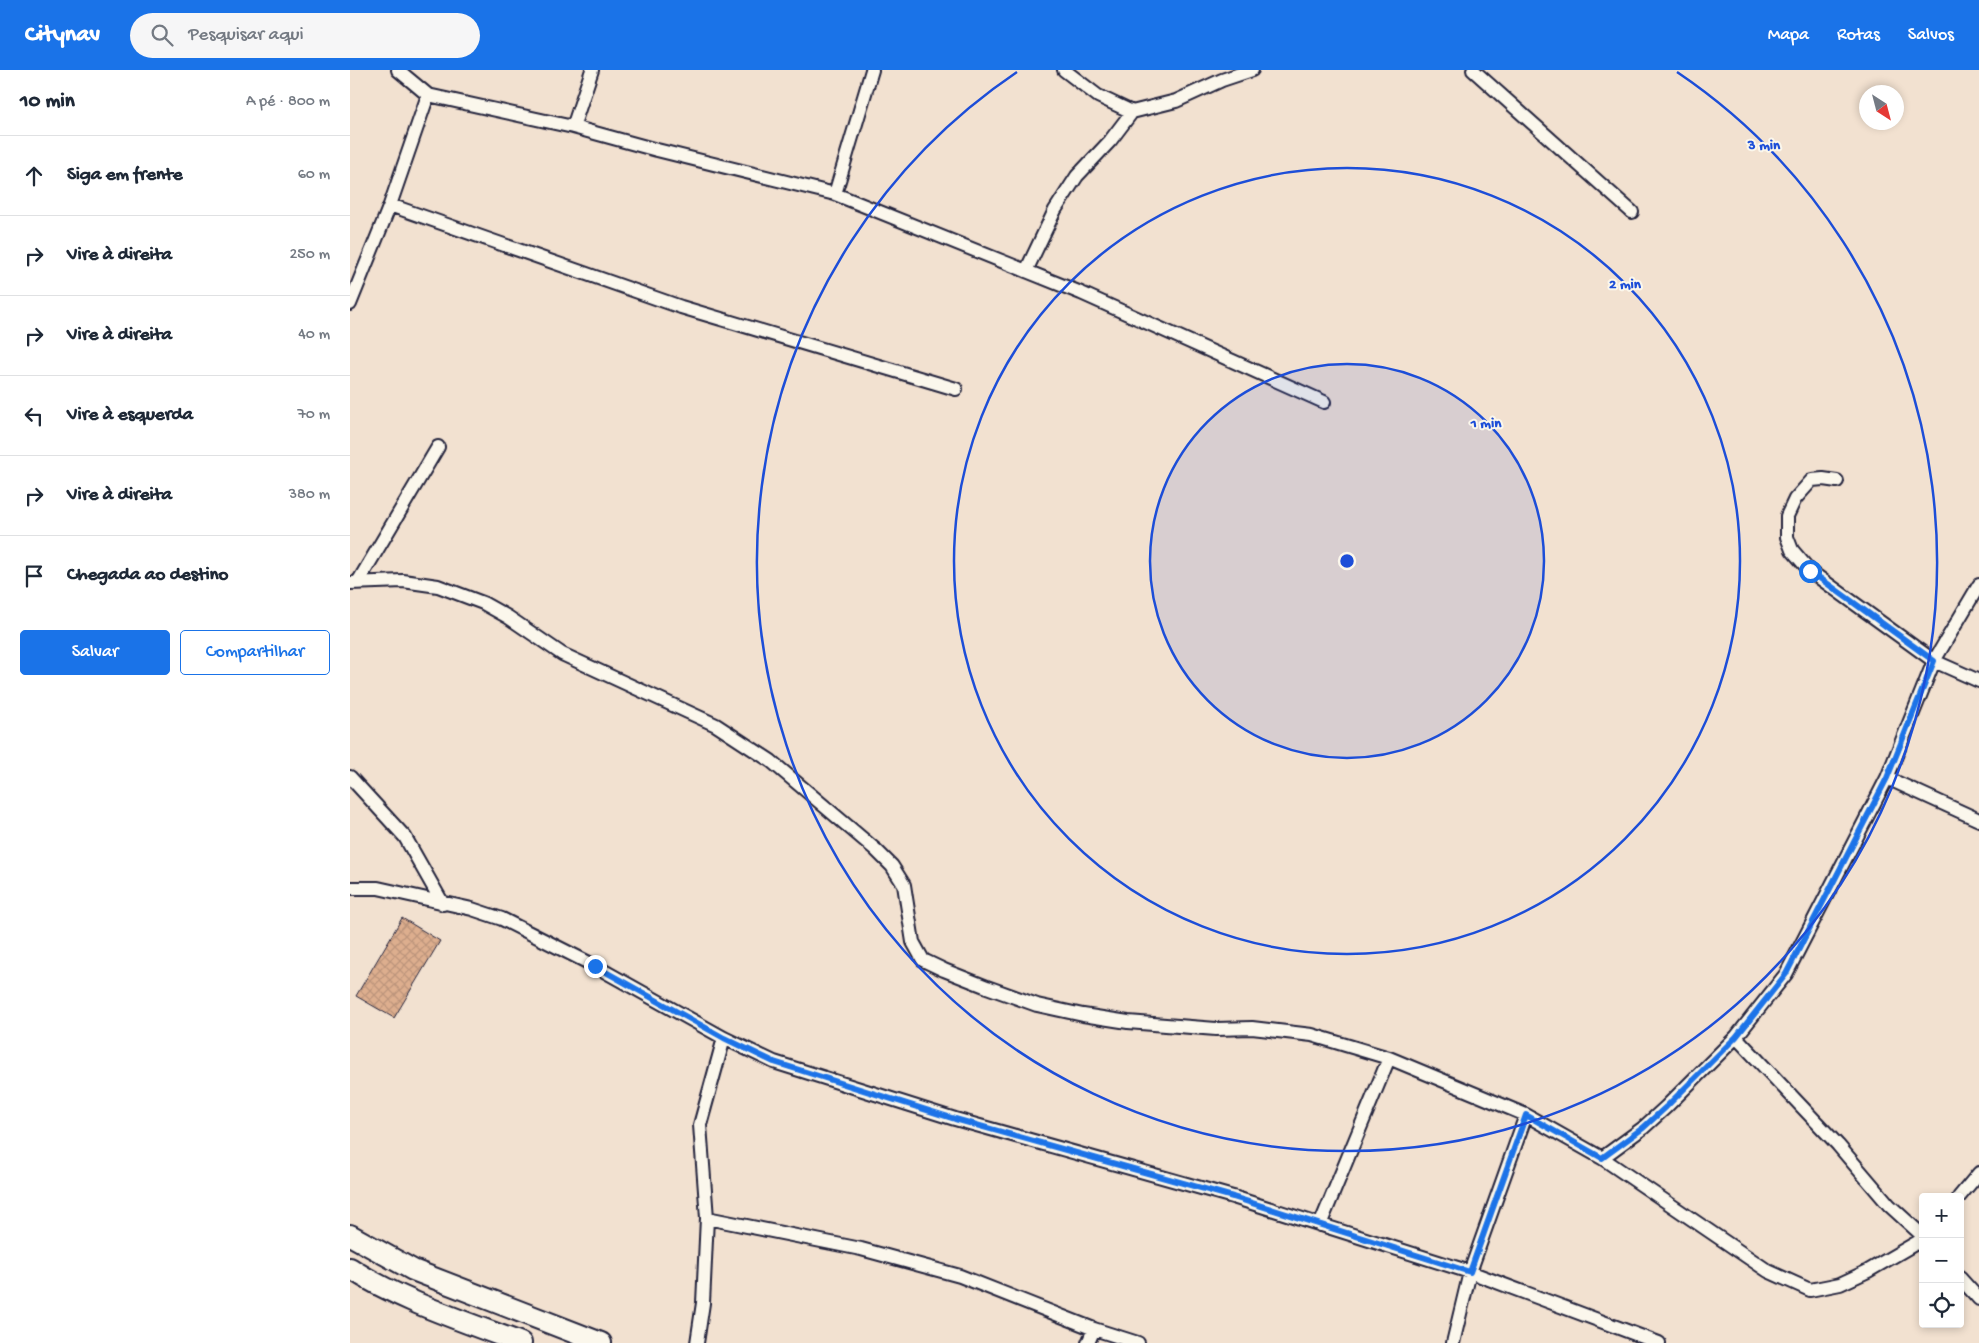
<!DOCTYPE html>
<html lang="pt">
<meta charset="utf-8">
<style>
body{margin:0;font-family:"Gochi Hand",sans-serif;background:#f6f6f7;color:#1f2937}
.controls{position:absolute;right:15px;bottom:15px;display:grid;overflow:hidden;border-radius:5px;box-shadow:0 2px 8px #0003}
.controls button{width:45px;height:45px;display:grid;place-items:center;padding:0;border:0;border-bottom:1px solid #e0e1e3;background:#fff;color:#1f2937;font:25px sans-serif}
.compass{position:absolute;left:1509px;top:15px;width:45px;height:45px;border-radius:50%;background:#fff;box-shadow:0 2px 8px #0003;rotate:144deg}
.stop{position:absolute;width:15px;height:15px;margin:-11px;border:4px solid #1a73e8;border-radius:50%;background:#fff}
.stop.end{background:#1a73e8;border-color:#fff;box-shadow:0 1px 5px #0008}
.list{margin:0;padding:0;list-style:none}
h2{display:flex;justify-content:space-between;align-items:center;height:65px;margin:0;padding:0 20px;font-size:21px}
h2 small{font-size:16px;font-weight:400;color:#747a83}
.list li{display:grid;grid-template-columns:32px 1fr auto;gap:15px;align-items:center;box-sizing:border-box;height:80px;padding:0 20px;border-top:1px solid #e0e1e3}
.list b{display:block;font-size:19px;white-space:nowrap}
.list em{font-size:16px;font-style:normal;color:#747a83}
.actions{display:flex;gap:10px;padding:15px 20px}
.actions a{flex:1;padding:11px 0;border:1px solid #1a73e8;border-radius:5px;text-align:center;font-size:18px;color:#1a73e8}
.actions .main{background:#1a73e8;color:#fff}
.icon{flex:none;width:28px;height:28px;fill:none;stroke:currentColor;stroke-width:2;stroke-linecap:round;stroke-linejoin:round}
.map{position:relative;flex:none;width:1629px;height:1273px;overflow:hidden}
header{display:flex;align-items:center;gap:30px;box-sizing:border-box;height:70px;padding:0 25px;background:#1a73e8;color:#fff}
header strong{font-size:24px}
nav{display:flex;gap:28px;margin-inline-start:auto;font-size:18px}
.search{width:350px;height:45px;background:#f6f6f7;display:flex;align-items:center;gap:12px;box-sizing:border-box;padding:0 18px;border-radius:28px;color:#747a83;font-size:19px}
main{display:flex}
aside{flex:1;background:#fff}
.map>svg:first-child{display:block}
.building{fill:url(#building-cross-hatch);stroke:#22223b}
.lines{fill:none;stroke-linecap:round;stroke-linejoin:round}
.minor-casing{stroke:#22223b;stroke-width:16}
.primary-casing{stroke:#22223b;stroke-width:24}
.minor{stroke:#fbf7ec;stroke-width:12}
.primary{stroke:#fbf7ec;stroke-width:20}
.route{stroke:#1a73e8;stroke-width:6}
.ring{fill:none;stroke:#1d4ed8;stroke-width:2.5}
.centre{fill:#1d4ed8;stroke:#fbf7ec;stroke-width:2.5}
.ring-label{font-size:15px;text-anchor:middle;font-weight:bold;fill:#1d4ed8;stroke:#fbf7ec;stroke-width:4;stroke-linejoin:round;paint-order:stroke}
</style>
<header>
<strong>Citynav</strong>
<div class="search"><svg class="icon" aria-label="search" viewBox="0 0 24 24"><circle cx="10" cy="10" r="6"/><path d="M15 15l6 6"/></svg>Pesquisar aqui</div>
<nav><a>Mapa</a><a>Rotas</a><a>Salvos</a></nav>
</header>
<main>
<aside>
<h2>10 min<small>A pé · 800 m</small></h2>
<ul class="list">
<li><svg class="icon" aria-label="ahead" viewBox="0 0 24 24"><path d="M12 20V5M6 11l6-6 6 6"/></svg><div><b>Siga em frente</b></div><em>60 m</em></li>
<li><svg class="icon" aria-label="right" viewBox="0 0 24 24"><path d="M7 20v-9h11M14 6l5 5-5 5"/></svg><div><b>Vire à direita</b></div><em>250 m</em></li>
<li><svg class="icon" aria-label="right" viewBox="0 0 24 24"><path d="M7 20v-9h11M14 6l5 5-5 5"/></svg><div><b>Vire à direita</b></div><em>40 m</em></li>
<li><svg class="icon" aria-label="left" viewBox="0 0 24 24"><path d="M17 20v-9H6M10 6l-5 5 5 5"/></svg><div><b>Vire à esquerda</b></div><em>70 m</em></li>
<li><svg class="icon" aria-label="right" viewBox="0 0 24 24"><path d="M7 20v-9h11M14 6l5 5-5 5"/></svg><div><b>Vire à direita</b></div><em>380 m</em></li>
<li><svg class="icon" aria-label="arrive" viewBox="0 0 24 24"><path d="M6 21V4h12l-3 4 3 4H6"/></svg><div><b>Chegada ao destino</b></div></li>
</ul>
<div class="actions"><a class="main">Salvar</a><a>Compartilhar</a></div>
</aside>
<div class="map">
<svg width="1629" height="1273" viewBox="0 0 1629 1273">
<defs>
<pattern id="building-cross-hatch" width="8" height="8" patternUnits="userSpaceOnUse" patternTransform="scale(1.25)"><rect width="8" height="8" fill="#ddae8e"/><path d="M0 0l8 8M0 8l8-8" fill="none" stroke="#bd957b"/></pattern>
</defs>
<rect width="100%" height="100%" fill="#f2e1d0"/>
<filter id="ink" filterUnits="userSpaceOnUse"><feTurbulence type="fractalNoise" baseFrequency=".02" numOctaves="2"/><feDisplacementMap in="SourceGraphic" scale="10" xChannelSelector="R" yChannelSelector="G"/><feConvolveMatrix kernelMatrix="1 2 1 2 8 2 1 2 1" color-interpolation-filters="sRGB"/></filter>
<g filter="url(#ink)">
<path class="building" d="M52,848L90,871L44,948L6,926Z"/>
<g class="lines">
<defs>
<path id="minor" d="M48,0L78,25L223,57L307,80L485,124L731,223L974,332
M714,0L748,26L782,42L826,31L872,10L902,0
M1123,0L1282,142
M223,57L242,0
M485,124L522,0
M40,135L331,237L606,319
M676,201L705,140L727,106L760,71L782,42
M0,234L40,135L78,25
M1487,411L1473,409L1462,410L1445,429L1437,446V467L1442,480L1460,501L1584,591L1629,611
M8,512L88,377
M0,513L53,511L88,516L133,533L158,547L212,584L366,655L421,691L526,780L542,796L554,815L563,872L573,890L594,900L637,917L687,935L733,945L778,952L866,959L902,958L962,965L1039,988L1176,1045L1252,1088L1418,1201L1460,1220L1490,1214L1518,1201L1573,1169
M0,707L55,767L93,834
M1537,708L1629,750
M0,818H28L122,839L152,849L245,896L374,968L424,992L605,1049L883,1127L1120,1202L1309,1273
M1386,967L1488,1075L1539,1135L1573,1166
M1252,1088L1293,1058L1316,1037L1386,967L1436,904L1537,708L1584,591L1629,515
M1609,1127L1629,1103
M357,1148L511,1179L610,1206L744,1259L788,1273
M970,1155L1039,988
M1610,1208L1629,1229
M347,1273L353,1233L357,1148L350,1055L374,968
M738,1273L744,1259
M1103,1273L1120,1202L1176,1045"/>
<path id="primary" d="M0,1165L63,1200L251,1273
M0,1198C48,1230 116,1252 171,1273"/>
</defs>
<use href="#minor" class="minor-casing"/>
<use href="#primary" class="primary-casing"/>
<use href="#minor" class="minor"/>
<use href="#primary" class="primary"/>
</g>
</g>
<g class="lines" filter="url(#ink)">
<path class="route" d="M245,896L374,968L424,992L605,1049L883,1127L1120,1202L1176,1045L1252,1088L1293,1058L1316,1037L1386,967L1436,904L1537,708L1584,591L1460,501"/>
</g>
<circle cx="997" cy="491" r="197" fill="#1d4ed8" fill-opacity=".12"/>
<g class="ring">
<circle cx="997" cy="491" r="197"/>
<circle cx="997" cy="491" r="393"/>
<path d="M1327 2A590 590 0 1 1 667 2"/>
</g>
<circle cx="997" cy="491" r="8" class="centre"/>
<g class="ring-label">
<text x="1414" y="79">3 min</text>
<text x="1275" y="218">2 min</text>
<text x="1136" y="357">1 min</text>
</g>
</svg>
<div class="controls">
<button>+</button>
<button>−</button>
<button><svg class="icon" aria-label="locate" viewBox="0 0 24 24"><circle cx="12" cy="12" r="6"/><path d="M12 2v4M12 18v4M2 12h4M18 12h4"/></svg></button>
</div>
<svg class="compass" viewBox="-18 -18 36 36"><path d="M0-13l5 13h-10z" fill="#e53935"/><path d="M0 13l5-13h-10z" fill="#747a83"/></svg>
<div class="stop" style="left:1460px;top:501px"></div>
<div class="stop end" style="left:245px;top:896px"></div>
</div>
</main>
